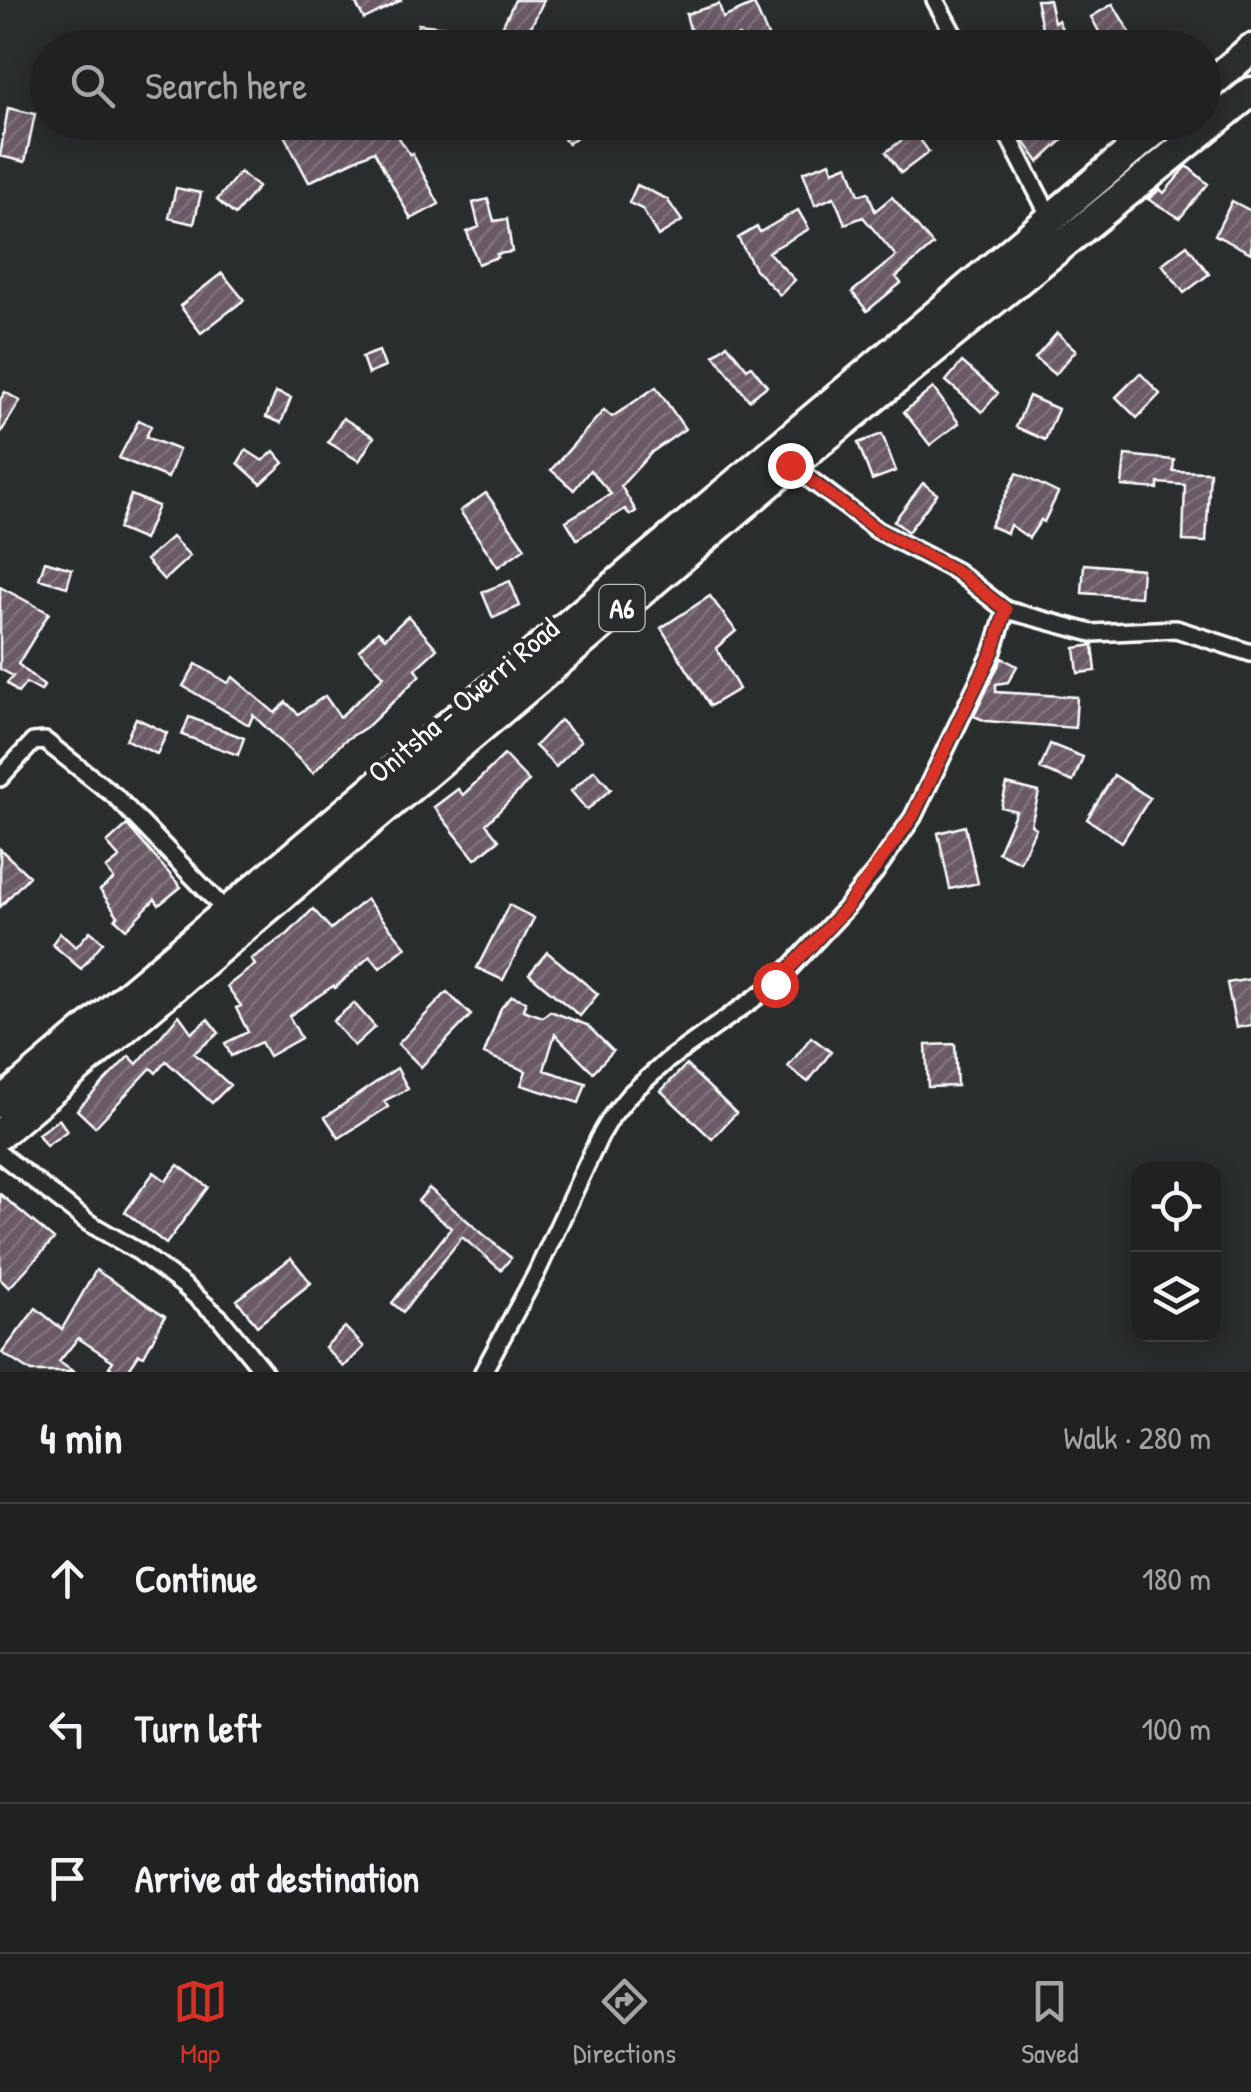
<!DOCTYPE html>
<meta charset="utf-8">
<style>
body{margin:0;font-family:"Patrick Hand",sans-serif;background:#282a2a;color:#f1f3f6}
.controls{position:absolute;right:30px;bottom:30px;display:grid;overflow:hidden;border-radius:20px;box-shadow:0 5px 25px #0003}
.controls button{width:90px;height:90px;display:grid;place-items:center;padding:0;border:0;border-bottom:2px solid #3d3f40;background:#202222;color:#f1f3f6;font:50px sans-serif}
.stop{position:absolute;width:30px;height:30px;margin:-22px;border:8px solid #d93025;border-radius:50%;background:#fff}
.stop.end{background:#d93025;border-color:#fff;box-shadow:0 2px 10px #0008}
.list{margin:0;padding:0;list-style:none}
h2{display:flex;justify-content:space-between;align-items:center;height:130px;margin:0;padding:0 40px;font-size:42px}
h2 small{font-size:32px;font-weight:400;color:#a2a4a5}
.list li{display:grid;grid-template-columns:65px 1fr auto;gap:30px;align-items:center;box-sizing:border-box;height:150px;padding:0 40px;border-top:2px solid #3d3f40}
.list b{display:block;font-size:38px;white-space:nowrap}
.list em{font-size:32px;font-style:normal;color:#a2a4a5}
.icon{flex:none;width:55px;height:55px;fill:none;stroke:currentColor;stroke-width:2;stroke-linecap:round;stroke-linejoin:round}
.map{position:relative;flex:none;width:1251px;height:1372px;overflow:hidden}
.search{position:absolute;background:#202222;box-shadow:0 5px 25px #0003;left:30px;right:30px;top:30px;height:110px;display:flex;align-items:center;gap:25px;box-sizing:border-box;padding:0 35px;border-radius:55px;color:#a2a4a5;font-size:38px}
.sheet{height:580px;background:#202222}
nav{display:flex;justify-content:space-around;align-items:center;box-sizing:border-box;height:140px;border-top:2px solid #3d3f40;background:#202222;font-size:28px;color:#a2a4a5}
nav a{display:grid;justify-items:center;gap:5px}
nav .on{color:#d93025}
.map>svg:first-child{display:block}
.building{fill:url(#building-hatch);stroke:#fff;stroke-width:2.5}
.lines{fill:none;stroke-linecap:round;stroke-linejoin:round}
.street-casing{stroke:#fff;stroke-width:22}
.highway-casing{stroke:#fff;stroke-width:35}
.street{stroke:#2a2d2e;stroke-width:15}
.highway{stroke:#2a2d2e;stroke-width:28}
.route{stroke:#d93025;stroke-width:12}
.labels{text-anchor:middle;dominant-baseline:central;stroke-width:9;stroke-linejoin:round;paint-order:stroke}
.shield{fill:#2a2d2e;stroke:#bfc0c0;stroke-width:2.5}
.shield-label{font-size:28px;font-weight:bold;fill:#fff}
.street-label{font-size:30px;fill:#fff;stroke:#2a2d2e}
</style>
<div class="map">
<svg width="1251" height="1372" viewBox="0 0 1251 1372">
<defs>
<pattern id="building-hatch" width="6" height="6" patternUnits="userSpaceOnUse" patternTransform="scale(2.5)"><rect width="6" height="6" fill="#6a5a65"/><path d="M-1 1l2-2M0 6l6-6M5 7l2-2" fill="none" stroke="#80737c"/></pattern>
</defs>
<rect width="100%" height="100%" fill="#2a2d2e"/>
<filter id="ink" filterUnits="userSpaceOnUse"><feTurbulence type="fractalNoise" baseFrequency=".01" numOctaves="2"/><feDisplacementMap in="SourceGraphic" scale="20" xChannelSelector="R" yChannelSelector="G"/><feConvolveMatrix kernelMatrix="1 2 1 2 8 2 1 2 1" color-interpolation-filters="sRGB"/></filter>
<g filter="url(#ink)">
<path class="building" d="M354,0H402L364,19Z
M515,0H544L526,37L503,25Z
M1036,0H1049L1054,22L1058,20L1068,43L1058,48H1036L1030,32L1042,27Z
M719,4L723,18L754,4L768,36L744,47L739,36L710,44L712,48H695L686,14Z
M1113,4L1139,48H1108L1091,17Z
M418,24L447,27L446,37L454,38L453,48H406L407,33L417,34Z
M8,108L35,114L25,162L0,156Z
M277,122H389L410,155L412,153L439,204L411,219L374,151L309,182Z
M551,122H595L568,144Z
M954,122H990L991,126L965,141Z
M1041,122H1082L1039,162L1023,140Z
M914,131L929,152L901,173L886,152Z
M830,162L833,171L848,165L859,195L868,192L875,211L892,197L933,245L896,277L901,283L867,311L852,292L896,256L863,217L845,224L834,197L815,205L803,172Z
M1187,166L1208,184L1180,218L1148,199L1160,189L1164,193Z
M240,172L258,187L235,215L217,200Z
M637,185L667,199L682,221L658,236L642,209L629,203Z
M176,188L201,193L194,224L169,218Z
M488,199L494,221L507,219L512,252L497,254L498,257L478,264L467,232L479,227L473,203Z
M1232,201L1251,211V253L1215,235Z
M798,210L809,229L768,252L795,280L780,295L755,269L738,238L757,227L760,232Z
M1187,245L1209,274L1184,293L1162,264Z
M222,273L244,300L201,333L180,306Z
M1057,333L1076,350L1055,375L1035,358Z
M727,344L747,369L751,366L767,386L749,400L714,355Z
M379,351L385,367L368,374L362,357Z
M962,362L998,393L982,412L946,381Z
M1140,373L1160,394L1137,418L1116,397Z
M656,387L685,429L652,452L621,486L636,511L630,515L625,509L577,539L566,521L611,494L590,470L574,490L551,470L604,410L612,417Z
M933,388L959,423L930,445L904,412Z
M5,392L20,401L0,434V400Z
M276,392L291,398L281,423L266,417Z
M1029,396L1058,409L1045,440L1016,427Z
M343,418L374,437L359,461L328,442Z
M139,420L151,426L146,437L179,450L168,478L119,458Z
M882,434L896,471L872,480L858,443Z
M246,450L263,461L274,451L284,463L261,484L238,463Z
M1125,455L1174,460L1173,471L1210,472L1206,542L1183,541L1185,485L1158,483V489L1122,486Z
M1017,473L1058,493L1044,522L1041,520L1029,538L1010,525L1007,533L990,526Z
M923,483L937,494L908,532L894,521Z
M486,493L525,548L498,567L460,511Z
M131,495L158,506L144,540L118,529Z
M172,537L190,556L164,580L146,560Z
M45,561L72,569L67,587L39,579Z
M1084,564L1142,569L1140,597L1082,593Z
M510,581L520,606L493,618L482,592Z
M0,587L49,613L18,664L44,686L41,691L26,683L18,693L7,683L13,676L0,669Z
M710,596L736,631L716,648L739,689L710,706L661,628Z
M408,616L437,649L415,669L420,675L399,696L368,726L344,741L313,773L253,715L249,725L183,686L196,664L228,683L233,677L275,713L286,702L298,714L325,696L340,717L384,676L359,650L378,631L385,638Z
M1093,645L1096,671L1078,673L1075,648Z
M1002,658L1017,666L1008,682L996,684V692L1077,697L1075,728L986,721L974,716Z
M189,717L244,738L238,755L182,735Z
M136,718L167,733L157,754L126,740Z
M560,720L581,741L556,767L535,746Z
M1050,744L1083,757L1073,782L1040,769Z
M504,755L529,781L486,824L499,840L475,859L434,807L458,789L463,795Z
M594,770L611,789L587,810L571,791Z
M1114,775L1150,798L1122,842L1087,819Z
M1007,784L1039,792L1031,825L1036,828L1020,862L998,852L1016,811L1001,807Z
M127,825L181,887L159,905L155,899L126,929L115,919L118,916L100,890L114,879L106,869L120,858L107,843Z
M965,826L978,883L950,889L938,833Z
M0,849L29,876L0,907Z
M366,899L406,947L380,968L370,956L335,988L333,986L289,1016L301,1038L269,1056L261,1042L231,1056L225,1043L248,1032L236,1008L241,1006L227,986L255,965L251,959L288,934L313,909L331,929Z
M509,905L534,918L503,980L477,968Z
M90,931L103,942L81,969L52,944L60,933L76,947Z
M547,952L598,994L580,1016L529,974Z
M1251,979V1025L1236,1028L1227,983Z
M447,992L471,1015L421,1067L398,1044Z
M512,996L526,1001L523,1010L543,1017L550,1011L587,1025L613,1051L593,1072L555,1034L544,1070L586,1083L579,1103L521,1085L526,1071L484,1054L501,1008Z
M354,1003L375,1027L354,1046L333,1021Z
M179,1015L192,1033L208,1019L219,1033L194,1053L230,1085L212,1103L166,1061L156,1073L151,1068L95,1127L77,1110L129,1056L137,1064Z
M811,1037L831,1052L808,1082L788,1067Z
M955,1044L957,1086L928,1087L926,1045Z
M686,1065L736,1113L712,1139L661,1091Z
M397,1068L408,1089L384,1101L388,1107L339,1138L325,1117Z
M59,1119L67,1131L46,1146L38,1134Z
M178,1165L208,1187L166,1244L125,1212L154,1172L166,1181Z
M429,1188L511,1258L501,1270L462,1237L403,1312L392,1303L451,1228L418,1201Z
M0,1194L54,1239L9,1288L0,1279Z
M291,1258L311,1283L257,1326L237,1300Z
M96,1270L165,1316L144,1356L139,1354L127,1372H117L109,1367L113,1361L78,1338L59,1362L74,1372H31L2,1353L36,1308L62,1329Z
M345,1327L364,1347L344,1367L325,1347Z"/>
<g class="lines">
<defs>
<path id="street" d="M935,0L961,48
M1001,122L1051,219
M791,465L877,530L956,571L1006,610L1092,633L1176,629L1251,653
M0,778L33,742L45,741L115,796L227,912
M0,1154L89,1223L139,1252L183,1285L221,1319L264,1372
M483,1372L536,1274L599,1138L612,1116L630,1094L668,1060L775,984L846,908L875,872L913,817L993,651L1006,610"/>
<path id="highway" d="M1204,90L1251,49
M0,1103L1165,122
M0,1134L791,465L1251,92"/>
</defs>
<use href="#street" class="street-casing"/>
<use href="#highway" class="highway-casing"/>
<use href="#street" class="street"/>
<use href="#highway" class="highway"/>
</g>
</g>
<g class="lines" filter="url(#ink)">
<path class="route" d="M775,984L846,908L913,816L993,651L1006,610L956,571L877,530L790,465"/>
</g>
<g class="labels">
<rect class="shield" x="599.5" y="585" width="45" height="46" rx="8"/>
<g class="shield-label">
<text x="622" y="608">A6</text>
</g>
<g class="street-label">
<text transform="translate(463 700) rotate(-40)">Onitsha - Owerri Road</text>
</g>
</g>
</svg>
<div class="controls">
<button><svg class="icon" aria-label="locate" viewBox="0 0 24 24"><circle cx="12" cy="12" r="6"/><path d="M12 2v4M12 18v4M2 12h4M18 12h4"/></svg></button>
<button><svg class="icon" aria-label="layers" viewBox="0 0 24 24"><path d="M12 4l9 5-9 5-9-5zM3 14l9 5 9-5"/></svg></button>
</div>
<div class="stop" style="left:775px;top:984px"></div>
<div class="stop end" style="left:790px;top:465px"></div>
<div class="search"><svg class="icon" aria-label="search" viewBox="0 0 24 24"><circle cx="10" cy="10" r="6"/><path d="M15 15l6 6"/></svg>Search here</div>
</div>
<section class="sheet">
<h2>4 min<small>Walk · 280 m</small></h2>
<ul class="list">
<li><svg class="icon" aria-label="ahead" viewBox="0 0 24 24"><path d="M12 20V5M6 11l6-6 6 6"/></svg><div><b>Continue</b></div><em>180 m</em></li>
<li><svg class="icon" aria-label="left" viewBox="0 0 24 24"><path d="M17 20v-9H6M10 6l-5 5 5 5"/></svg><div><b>Turn left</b></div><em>100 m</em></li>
<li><svg class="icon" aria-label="arrive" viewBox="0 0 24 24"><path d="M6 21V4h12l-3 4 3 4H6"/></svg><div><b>Arrive at destination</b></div></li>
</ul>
</section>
<nav>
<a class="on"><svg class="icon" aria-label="map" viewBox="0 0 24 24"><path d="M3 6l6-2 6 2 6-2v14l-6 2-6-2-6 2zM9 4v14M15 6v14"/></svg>Map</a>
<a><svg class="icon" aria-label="directions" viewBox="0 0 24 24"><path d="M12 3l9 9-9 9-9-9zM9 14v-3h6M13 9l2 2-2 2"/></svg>Directions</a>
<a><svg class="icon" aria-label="saved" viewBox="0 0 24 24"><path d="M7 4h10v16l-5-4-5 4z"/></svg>Saved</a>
</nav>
